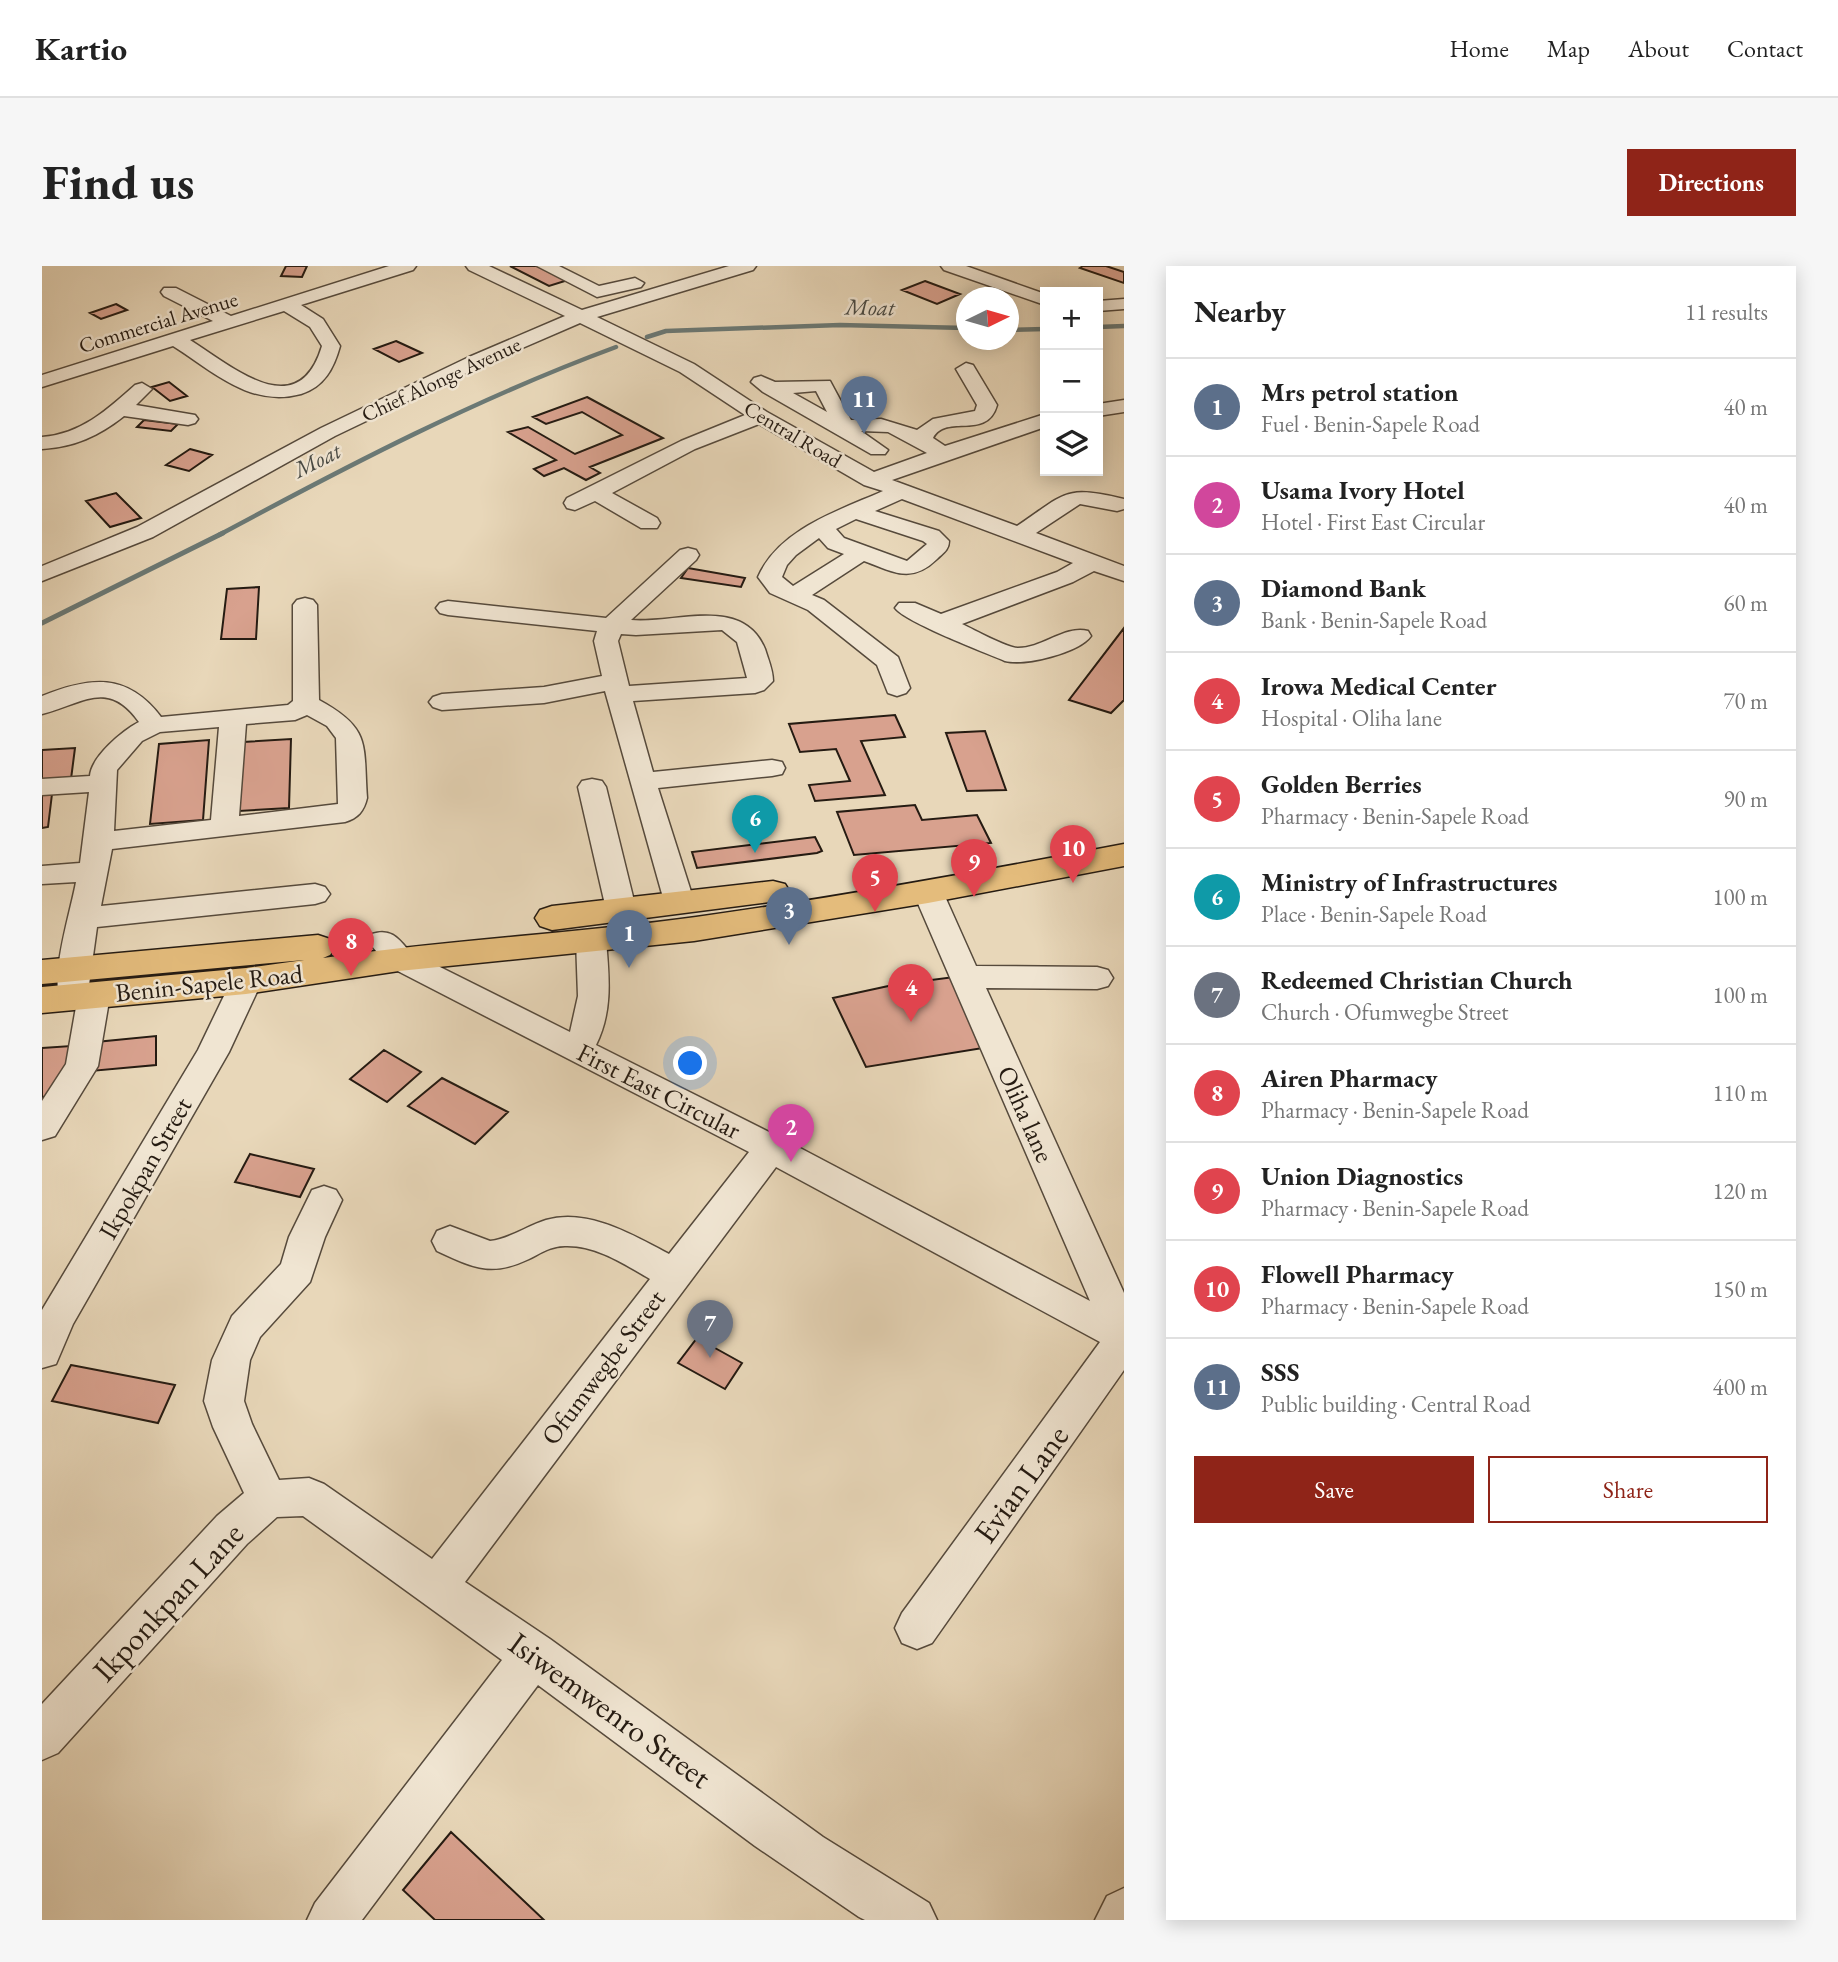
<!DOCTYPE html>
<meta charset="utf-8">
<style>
body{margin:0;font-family:"EB Garamond",serif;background:#f6f6f6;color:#222}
.controls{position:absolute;right:21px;top:21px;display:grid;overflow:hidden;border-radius:0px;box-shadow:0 4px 18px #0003}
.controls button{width:63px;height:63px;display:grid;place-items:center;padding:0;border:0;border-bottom:2px solid #e0e0e0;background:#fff;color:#222;font:35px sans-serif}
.compass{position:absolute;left:914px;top:21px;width:63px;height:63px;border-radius:50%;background:#fff;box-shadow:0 4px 18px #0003;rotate:85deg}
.you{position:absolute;left:649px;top:798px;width:24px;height:24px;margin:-18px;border:5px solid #fff;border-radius:50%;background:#1a73e8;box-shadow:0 0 0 10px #1a73e833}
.badge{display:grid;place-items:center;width:46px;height:46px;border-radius:50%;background:#8f2418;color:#fff;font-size:23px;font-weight:700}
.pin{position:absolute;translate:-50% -58px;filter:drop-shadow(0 2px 4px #0008)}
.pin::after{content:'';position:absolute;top:37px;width:24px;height:21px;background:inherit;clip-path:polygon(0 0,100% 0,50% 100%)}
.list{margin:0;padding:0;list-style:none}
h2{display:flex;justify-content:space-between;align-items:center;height:91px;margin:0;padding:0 28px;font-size:30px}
h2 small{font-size:23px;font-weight:400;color:#767676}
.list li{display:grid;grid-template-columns:46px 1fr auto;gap:21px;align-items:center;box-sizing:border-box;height:98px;padding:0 28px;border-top:2px solid #e0e0e0}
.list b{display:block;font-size:26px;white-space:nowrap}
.list p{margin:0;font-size:23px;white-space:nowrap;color:#767676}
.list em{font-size:23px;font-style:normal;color:#767676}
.actions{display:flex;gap:14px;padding:21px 28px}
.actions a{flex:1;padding:16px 0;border:2px solid #8f2418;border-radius:0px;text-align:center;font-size:24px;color:#8f2418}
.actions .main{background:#8f2418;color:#fff}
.icon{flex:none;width:38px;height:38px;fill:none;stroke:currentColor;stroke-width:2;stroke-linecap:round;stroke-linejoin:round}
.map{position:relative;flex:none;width:1082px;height:1654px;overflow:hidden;border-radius:0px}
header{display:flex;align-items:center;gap:42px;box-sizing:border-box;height:98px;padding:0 35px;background:#fff;border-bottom:2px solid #e0e0e0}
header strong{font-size:33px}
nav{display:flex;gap:38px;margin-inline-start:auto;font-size:24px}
.intro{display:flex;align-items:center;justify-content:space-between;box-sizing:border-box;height:168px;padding:0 42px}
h1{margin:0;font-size:49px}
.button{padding:18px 32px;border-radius:0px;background:#8f2418;color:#fff;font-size:24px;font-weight:700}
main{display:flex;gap:42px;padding:0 42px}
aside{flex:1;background:#fff;border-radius:0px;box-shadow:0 4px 18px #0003}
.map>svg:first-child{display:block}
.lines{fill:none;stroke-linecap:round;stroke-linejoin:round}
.stream-far1{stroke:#6b7975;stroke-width:4.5}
.stream{stroke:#6b7975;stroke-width:5}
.building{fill:#d8a18e;stroke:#251b12;stroke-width:2}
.minor-casing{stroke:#564a3c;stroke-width:3}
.highway-casing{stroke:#251b12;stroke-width:3}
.minor{fill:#f0e5d2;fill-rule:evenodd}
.highway{fill:#e4bc7c;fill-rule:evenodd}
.labels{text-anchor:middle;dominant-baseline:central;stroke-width:5;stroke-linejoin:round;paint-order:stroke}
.far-street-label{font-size:21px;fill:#251b12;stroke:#f0e5d2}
.far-water-label{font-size:23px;font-style:italic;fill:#484a44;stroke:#f0e5d2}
.street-label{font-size:26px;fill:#251b12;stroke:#f0e5d2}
.near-street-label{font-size:32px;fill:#251b12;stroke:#f0e5d2}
</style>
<header>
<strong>Kartio</strong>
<nav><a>Home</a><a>Map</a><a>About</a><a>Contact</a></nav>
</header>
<div class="intro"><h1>Find us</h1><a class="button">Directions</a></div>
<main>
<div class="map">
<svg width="1082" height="1654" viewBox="0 0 1082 1654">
<rect width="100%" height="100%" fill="#e8d7b9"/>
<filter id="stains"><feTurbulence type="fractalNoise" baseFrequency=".00286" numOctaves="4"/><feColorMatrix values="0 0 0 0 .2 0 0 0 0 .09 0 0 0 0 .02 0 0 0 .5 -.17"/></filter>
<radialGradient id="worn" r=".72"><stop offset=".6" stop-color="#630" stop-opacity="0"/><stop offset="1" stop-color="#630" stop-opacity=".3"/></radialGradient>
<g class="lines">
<path class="stream-far1" d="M1056,61L1082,60
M966,64L1003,63
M605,71L624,65L798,59L924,62
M177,269C307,199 436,132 574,81"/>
<path class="stream" d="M0,357L181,267"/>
</g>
<path class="building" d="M244,0H265L260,11L239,10Z
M468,0H497L526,14L507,20Z
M1041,0H1064L1082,6V17L1038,2Z
M883,15L918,28L895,38L860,24Z
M74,38L85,44L59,53L48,47Z
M354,75L380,87L357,96L332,83Z
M127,116L145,130L128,135L110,121Z
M545,131L621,172L548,201L558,207L544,214L522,202L502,210L492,203L514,194L466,166L486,161L533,188L580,169L540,146L504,158L491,151Z
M102,154L136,158L129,165L95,161Z
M148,183L170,189L147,205L124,199Z
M74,227L99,252L68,261L44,235Z
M646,302L703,312L699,321L639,312Z
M217,321L214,373H179L185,323Z
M1082,362V434L1069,447L1027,434Z
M853,449L863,471L819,475L843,529L773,535L767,519L808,515L794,483L758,486L747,458Z
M943,465L964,524L925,525L904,467Z
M249,473L247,542L197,545L201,476Z
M167,474L161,554L108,558L117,478Z
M33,482L29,513L0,515V484Z
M10,528L6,561L0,562V529Z
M873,539L880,554L935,549L949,577L812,589L795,546Z
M773,571L780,585L775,587L655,602L650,586Z
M912,711L947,781L824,801L791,732L851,719Z
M114,770V799L49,805L54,776Z
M29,780L20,829L0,831V782Z
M342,784L379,806L345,836L308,813Z
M400,812L466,846L433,878L366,840Z
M208,888L272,903L258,931L193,916Z
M655,1072L700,1097L683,1123L636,1097Z
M29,1099L133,1119L116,1157L10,1135Z
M409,1566L502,1654H393L361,1624Z"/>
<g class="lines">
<defs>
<path id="minor" d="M347,0H374L371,4L259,39L281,53L298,80C292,102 282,121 259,128C208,142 171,105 131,80L0,121V109L171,55L122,30L119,26L122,22H134L189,50ZM242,45L268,61L280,80C256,160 190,100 148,74Z
M424,0H447L540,44L687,0H714L711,4L555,51L652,98L725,146L832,206L885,187L846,166L819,165L846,184L843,188H829L721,126L709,116L712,112L719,110L733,116L788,115L809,154L839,153L875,164L891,153L933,145L935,139L914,103L924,97L931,99L955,139C945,175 904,147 891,172L903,180L1003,148V161L850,214L975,260C1023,228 1022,218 1082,233V243L1075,245L1038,238L994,267L1082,300V315L1052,305L1031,316L920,358C933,364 963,381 976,382C1001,382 1023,359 1046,365L1049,370C1037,387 983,400 963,395C942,386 863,356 853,342L857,337H873L899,348L1015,306L1031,297L860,233L833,245L897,265L907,275C907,284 901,287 895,293C869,318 852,306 822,295L770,329L782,334L856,391L868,422L864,427L855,430L846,427L835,399L766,344L728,327L716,311C737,263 796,245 841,225L822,219L717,158L653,183L570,227L615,252L618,257L615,262H599L553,235L533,244L525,242L522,237L525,232L639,175L703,149L638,106L538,57L441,99L293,170L111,271L0,315V300L95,261L279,162L427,91L523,50L427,4ZM774,125L785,146L751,127ZM814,253L881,275L885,278L865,295L802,272L794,263ZM777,272L786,282L802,288L751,320L740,311L745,299L754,289Z
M495,0H517L557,20L593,12L602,17L599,21L555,31Z
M899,0H924L1003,28V39L902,4Z
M1082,33V43L1056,45V35Z
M100,117L110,123L94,139L153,149L156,153L153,157L146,159L82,150C57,170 32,181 0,183V171C39,168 65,144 93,119Z
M1082,134V146L1056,150V138Z
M646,282L654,284L657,289L654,294L589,354C633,358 701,329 723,383C726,393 731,404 731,415L722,424L713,427L591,435L611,506L730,494L740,496L743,502L740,508L730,510L616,522L652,635L647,642L637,645L627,642L622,635L563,425L502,437L400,444L391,441L387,436L391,431L400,428L502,421L560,410L552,375L555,365L406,349L398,347L394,342L398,337L406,335L564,352L638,284ZM680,364L695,376L705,412L587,420L576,375L579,368L594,369Z
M263,332L271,334L275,339L277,434C330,463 321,478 325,532C322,545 316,552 303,556L70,583L59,640L273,618L283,621L288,628L283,635L273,638L55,661L47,719L63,721L68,729L56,800L13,870L0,874V835L24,798L34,741L20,739C6,715 29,645 34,616L0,618V600L38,597L47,526L0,529V513L48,510C49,491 81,464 97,456C66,412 40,438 0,448V430C48,411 85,406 119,451L246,439L251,435V339L255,334ZM265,449L285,460L294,472L296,538L197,550L204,458L253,454ZM177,461L169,554L72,565L75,504L100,475L118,466Z
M550,513L560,515L564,521L594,643L589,650L579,653L569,650L564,643L536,521L540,515Z
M886,616L896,619L901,626L934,700L1055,701L1066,704L1071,712L1066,720L1055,723L944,722L1082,1027V1104L890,1377L875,1383L860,1377L853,1362L860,1347L1058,1076L734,901L423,1316L508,1373L781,1571L887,1637L895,1654H823L817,1651L713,1580L496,1419L320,1654H265L273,1637L460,1394L261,1250L235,1251L205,1278L16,1487L0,1494V1438L175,1250L202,1227L171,1161L162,1135L170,1094L190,1050L239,998L247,971L270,924L282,920L294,924L300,934L283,971L268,1016L218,1071L208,1094L202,1135L210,1158L237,1214L267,1212L282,1218L390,1293L608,1013C582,998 554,979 523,980C509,980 499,987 487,993C449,1011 432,1002 395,985L390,975L395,965L408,960L448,975C467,973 485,960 504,954C546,942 591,969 627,988L707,886L346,700L326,675L330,668C349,662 356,672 368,686L528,766L536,730L534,674L538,667L549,664L560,667L564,674C567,711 571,745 554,779L741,873L1048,1035L871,626L876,619Z
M204,704L215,707L220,715L187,786L31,1058L14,1098L0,1102V1044L156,784L193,707Z
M1082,1622V1654H1053L1065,1630Z"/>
<path id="highway" d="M1082,578V600L886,637L652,675L357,705L204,728L0,747V721L204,702L262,694L0,718V694L276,669L288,673L294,681L288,689L281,692C405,674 530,668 654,651C798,631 940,605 1082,578Z
M731,615L743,618L748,626L743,634L510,664L498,660L493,652L498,644L510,640Z"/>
</defs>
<use href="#minor" class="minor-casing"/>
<use href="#highway" class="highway-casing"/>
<use href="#minor" class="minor"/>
<use href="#highway" class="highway"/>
</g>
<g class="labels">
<g class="far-street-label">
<text transform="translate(116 56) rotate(-17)">Commercial Avenue</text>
<text transform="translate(399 113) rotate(-25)">Chief Alonge Avenue</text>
<text transform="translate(751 168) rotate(31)">Central Road</text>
</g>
<g class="far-water-label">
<text transform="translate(828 41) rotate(1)">Moat</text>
<text transform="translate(275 194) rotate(-27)">Moat</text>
</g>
<g class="street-label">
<text transform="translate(167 717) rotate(-6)">Benin-Sapele Road</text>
<text transform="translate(617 825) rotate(27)">First East Circular</text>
<text transform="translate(984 848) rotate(66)">Oliha lane</text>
<text transform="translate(103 902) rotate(-60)">Ikpokpan Street</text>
<text transform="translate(561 1101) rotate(-53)">Ofumwegbe Street</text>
</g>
<g class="near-street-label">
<text transform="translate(979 1218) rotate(-54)">Evian Lane</text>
<text transform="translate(126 1336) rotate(-47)">Ikponkpan Lane</text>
<text transform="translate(568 1444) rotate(36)">Isiwemwenro Street</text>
</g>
</g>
<rect width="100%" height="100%" filter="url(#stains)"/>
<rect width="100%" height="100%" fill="url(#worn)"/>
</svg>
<div class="controls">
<button>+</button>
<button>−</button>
<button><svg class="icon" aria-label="layers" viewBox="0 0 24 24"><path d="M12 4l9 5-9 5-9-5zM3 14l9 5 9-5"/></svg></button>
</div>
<svg class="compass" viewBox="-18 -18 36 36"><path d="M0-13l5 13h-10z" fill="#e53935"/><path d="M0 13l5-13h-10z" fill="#767676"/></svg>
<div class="you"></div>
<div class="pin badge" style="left:587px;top:702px;background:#5c6f8a">1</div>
<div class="pin badge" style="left:749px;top:896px;background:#d1479c">2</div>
<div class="pin badge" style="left:747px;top:679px;background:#5c6f8a">3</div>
<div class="pin badge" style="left:869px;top:756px;background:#e0444e">4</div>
<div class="pin badge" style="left:833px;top:646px;background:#e0444e">5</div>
<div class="pin badge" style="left:713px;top:587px;background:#0f9aa8">6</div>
<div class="pin badge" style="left:668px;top:1092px;background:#6b7280">7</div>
<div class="pin badge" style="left:309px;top:710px;background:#e0444e">8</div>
<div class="pin badge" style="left:932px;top:631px;background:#e0444e">9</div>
<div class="pin badge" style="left:1031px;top:617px;background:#e0444e">10</div>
<div class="pin badge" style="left:822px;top:168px;background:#5c6f8a">11</div>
</div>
<aside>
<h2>Nearby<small>11 results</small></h2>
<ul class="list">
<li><span class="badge" style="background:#5c6f8a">1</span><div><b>Mrs petrol station</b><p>Fuel · Benin-Sapele Road</p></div><em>40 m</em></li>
<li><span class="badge" style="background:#d1479c">2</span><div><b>Usama Ivory Hotel</b><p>Hotel · First East Circular</p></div><em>40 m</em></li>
<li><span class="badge" style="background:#5c6f8a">3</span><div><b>Diamond Bank</b><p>Bank · Benin-Sapele Road</p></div><em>60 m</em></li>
<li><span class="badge" style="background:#e0444e">4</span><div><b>Irowa Medical Center</b><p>Hospital · Oliha lane</p></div><em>70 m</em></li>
<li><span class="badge" style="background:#e0444e">5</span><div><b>Golden Berries</b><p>Pharmacy · Benin-Sapele Road</p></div><em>90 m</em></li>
<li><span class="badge" style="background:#0f9aa8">6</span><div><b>Ministry of Infrastructures</b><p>Place · Benin-Sapele Road</p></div><em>100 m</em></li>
<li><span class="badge" style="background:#6b7280">7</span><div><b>Redeemed Christian Church</b><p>Church · Ofumwegbe Street</p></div><em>100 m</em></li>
<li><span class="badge" style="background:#e0444e">8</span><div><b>Airen Pharmacy</b><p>Pharmacy · Benin-Sapele Road</p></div><em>110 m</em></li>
<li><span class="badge" style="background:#e0444e">9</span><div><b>Union Diagnostics</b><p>Pharmacy · Benin-Sapele Road</p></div><em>120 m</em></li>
<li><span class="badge" style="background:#e0444e">10</span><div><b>Flowell Pharmacy</b><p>Pharmacy · Benin-Sapele Road</p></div><em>150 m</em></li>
<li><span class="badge" style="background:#5c6f8a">11</span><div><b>SSS</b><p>Public building · Central Road</p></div><em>400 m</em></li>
</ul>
<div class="actions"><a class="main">Save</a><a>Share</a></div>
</aside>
</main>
